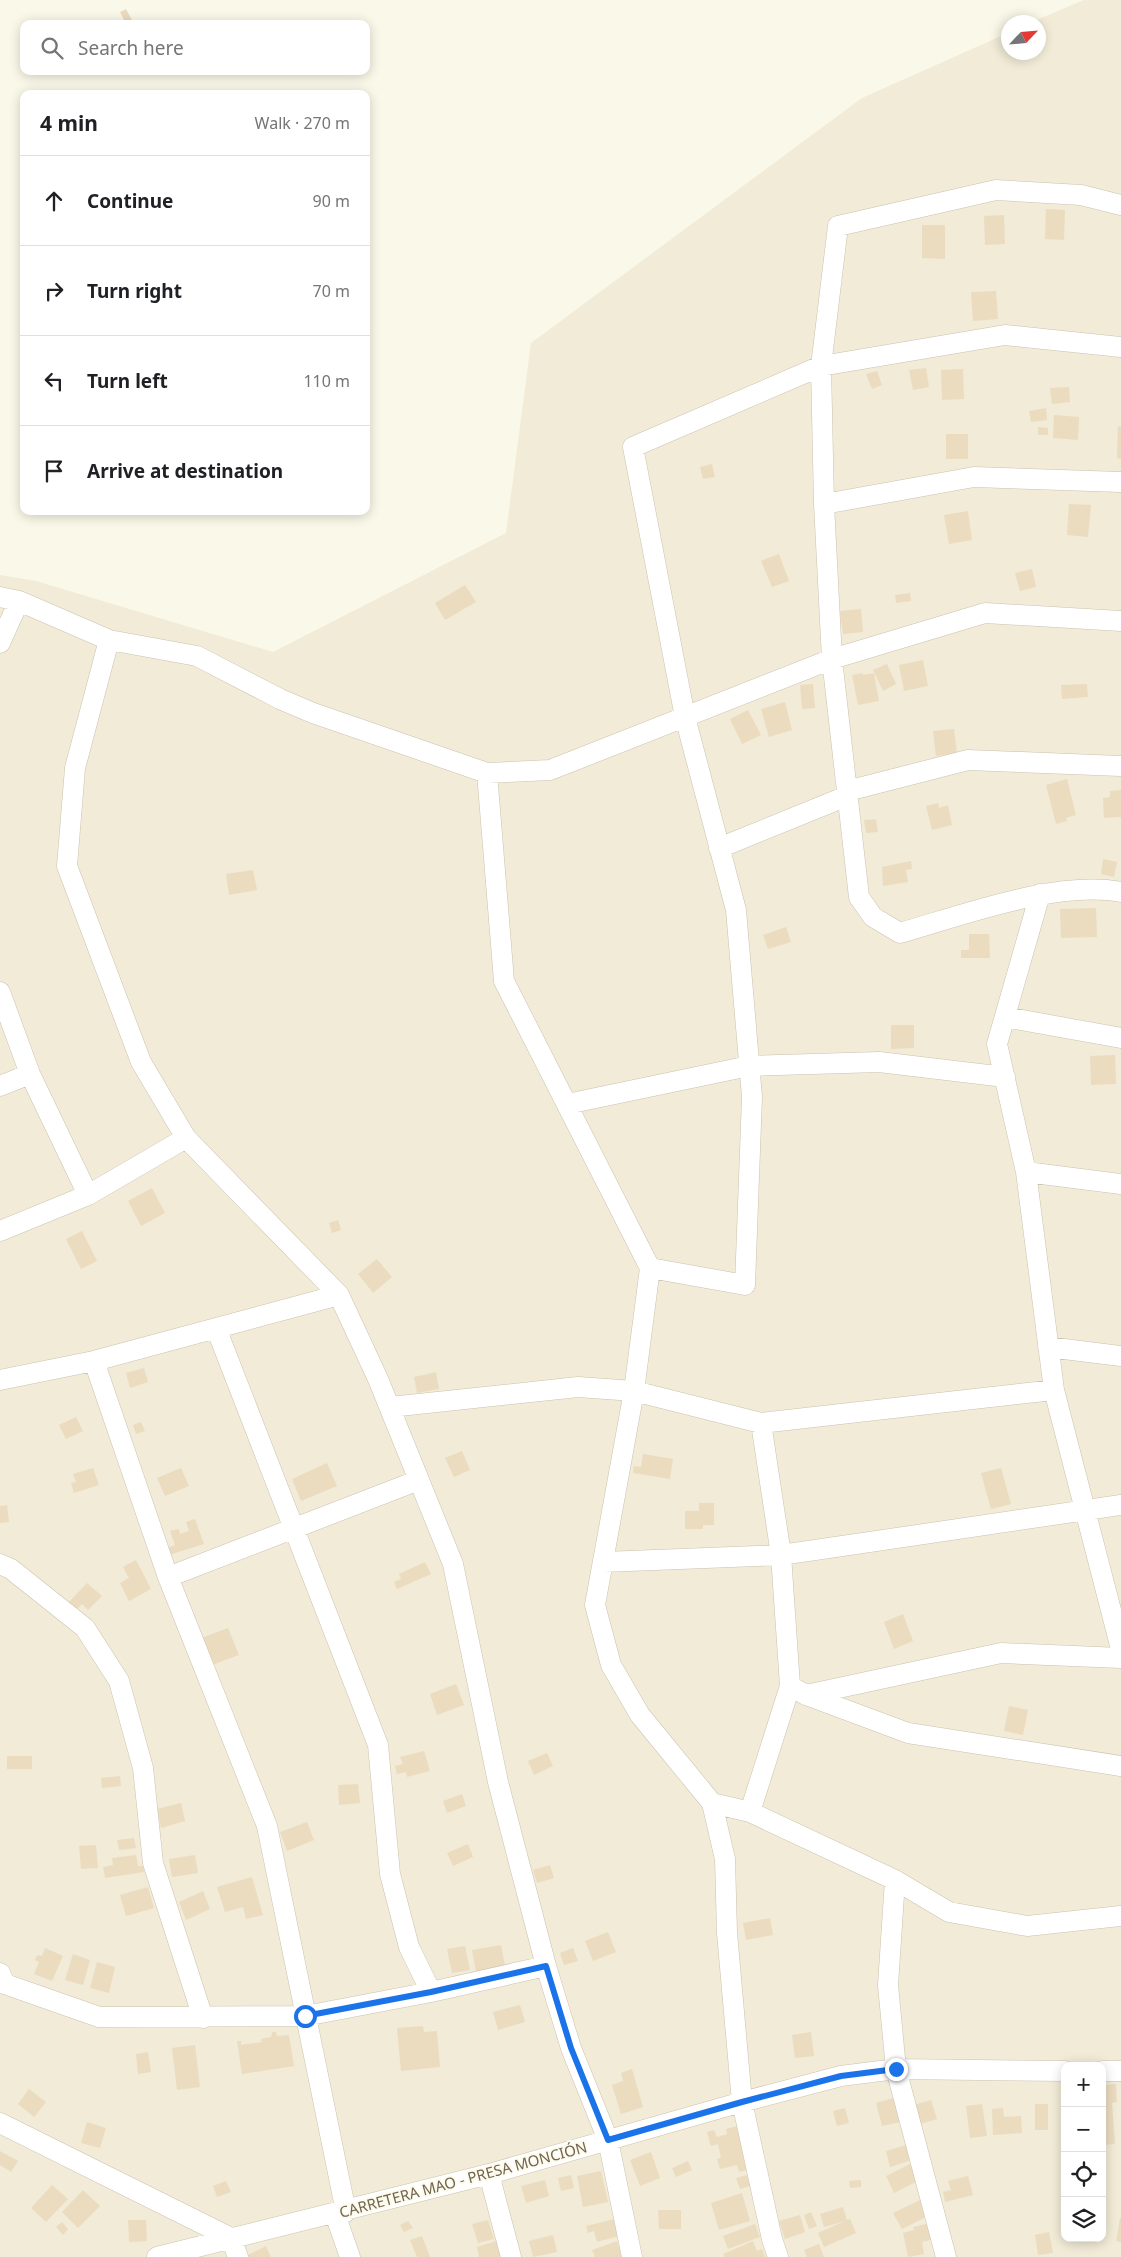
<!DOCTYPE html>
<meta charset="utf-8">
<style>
body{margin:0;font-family:"Noto Sans",sans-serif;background:#f6f6f6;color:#202124}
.controls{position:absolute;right:15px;bottom:15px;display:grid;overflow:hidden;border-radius:10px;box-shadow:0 2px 12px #0003}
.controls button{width:45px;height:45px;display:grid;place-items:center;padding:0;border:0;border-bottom:1px solid #e0e0e0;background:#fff;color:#202124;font:25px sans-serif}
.compass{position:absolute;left:1001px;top:15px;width:45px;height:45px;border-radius:50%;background:#fff;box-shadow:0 2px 12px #0003;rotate:64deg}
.stop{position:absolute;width:15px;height:15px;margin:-11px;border:4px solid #1a73e8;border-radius:50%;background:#fff}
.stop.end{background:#1a73e8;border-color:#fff;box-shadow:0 1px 5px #0008}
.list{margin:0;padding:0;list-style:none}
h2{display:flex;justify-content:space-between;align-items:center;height:65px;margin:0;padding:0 20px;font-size:21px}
h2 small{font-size:16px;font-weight:400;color:#757577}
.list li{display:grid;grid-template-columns:32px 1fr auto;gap:15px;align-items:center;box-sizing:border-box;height:90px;padding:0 20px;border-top:1px solid #e0e0e0}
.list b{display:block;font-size:19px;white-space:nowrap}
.list em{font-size:16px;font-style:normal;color:#757577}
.icon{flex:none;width:28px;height:28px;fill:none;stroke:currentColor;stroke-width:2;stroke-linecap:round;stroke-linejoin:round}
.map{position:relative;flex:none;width:1121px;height:2257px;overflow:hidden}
.search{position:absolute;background:#fff;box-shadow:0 2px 12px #0003;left:20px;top:20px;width:350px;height:55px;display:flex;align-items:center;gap:12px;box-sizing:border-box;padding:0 18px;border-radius:10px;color:#757577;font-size:19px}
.panel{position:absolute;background:#fff;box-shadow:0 2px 12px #0003;left:20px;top:90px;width:350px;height:425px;border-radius:10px}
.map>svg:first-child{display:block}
.residential{fill:#f1ebd7;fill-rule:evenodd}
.building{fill:#ebdcc0}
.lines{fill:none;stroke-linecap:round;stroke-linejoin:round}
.minor-casing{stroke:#ccc2af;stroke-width:21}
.minor{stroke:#fff;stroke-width:20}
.route{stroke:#1a73e8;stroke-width:6}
.labels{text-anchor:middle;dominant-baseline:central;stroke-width:4;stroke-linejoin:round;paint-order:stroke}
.street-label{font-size:15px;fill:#72644e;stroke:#fdfbee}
</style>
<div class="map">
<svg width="1121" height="2257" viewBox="0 0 1121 2257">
<rect width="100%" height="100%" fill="#faf8e8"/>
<path class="residential" d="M1084,0H1121V2257H0V575L36,581L273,652L506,533L531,343L862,98L1008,33V52H1038V22H1032ZM1065,2066H1102V2238H1065Z"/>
<path class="building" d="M126,9L134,24H126L120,12Z
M1046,209L1065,210L1064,240L1045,239Z
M1004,215L1005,244L985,245L984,216Z
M922,225H945V259L922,258Z
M996,291L998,319L973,321L971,292Z
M926,368L929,387L913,390L909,370Z
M963,369L964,399L942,400L941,370Z
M877,371L882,385L872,389L866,374Z
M1069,387L1070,402L1052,404L1050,388Z
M1046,408L1047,420L1031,422L1029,411Z
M1054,415L1079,417L1078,440L1053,438Z
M1118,426L1121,427V459L1117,458Z
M1038,427L1048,428V435H1038Z
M946,434H968V459H946Z
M712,464L715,477L703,479L700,467Z
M1069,504L1091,505L1088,537L1067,535Z
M968,511L972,540L949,544L944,515Z
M779,554L789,581L772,587L761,561Z
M1032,569L1036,587L1020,591L1015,573Z
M465,585L476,602L445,620L435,603Z
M910,593L911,601L896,603L895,595Z
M861,609L863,632L843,634L840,611Z
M923,660L928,686L904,691L899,665Z
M887,664L896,684L883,691L873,670Z
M863,673V675L874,673L879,701L858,705L852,675Z
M813,684L815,708L802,709L800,685Z
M1087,684L1088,697L1062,699L1061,685Z
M785,702L792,730L769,737L761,709Z
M748,710L761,735L742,744L730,719Z
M954,729L957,753L936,756L933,731Z
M1067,779L1076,815L1066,818L1067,821L1056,824L1046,785Z
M1121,790V817L1104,818L1103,798L1110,797V791Z
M938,803L939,808L948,805L952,825L932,830L926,806Z
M876,819L878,832L866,833L864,820Z
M1103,859L1117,862L1114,877L1101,874Z
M911,861L912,869L906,870L908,882L883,886L882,867Z
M253,870L257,890L229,895L226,874Z
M1096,908L1097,937L1061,938L1060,909Z
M786,927L791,942L768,949L763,935Z
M969,934H989L990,958H961V950H969Z
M891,1025H914V1048L891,1049Z
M1115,1055L1116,1084L1091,1085L1090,1056Z
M152,1188L165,1213L141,1226L128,1201Z
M338,1220L341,1230L332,1233L329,1223Z
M82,1231L97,1261L81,1269L66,1239Z
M377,1259L392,1277L373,1293L358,1274Z
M144,1368L148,1382L130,1388L126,1373Z
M436,1372L439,1389L417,1393L414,1377Z
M76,1417L83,1431L66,1439L59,1425Z
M141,1422L145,1431L136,1434L133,1425Z
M462,1451L470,1470L454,1477L445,1458Z
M643,1454L673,1459L670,1479L633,1473L634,1466L641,1467Z
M327,1463L337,1486L301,1501L292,1479Z
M93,1468L99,1485L74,1493L71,1483L76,1482L73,1474Z
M181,1468L189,1486L165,1496L157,1478Z
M1001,1468L1011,1504L991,1509L981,1473Z
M699,1503H714V1525H703V1529H685V1511H699Z
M7,1505L9,1522L0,1523V1506Z
M195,1519L204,1544L169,1555L167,1548L175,1545L170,1531L179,1529L180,1534L189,1531L186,1522Z
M136,1560L151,1589L129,1601L120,1583L129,1578L123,1567Z
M425,1562L431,1574L397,1589L394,1582L401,1579L399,1574Z
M87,1583L102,1596L88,1610L82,1604L77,1609L69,1602Z
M903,1614L913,1641L894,1649L884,1622Z
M228,1628L239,1655L212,1665L196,1640Z
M456,1684L464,1705L437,1715L430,1694Z
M1009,1706L1028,1710L1023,1735L1004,1731Z
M424,1751L430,1771L407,1777L406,1772L397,1774L395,1766L403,1764L400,1757Z
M547,1753L553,1766L534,1775L528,1761Z
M7,1756H32V1769H7Z
M120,1776L121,1786L102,1788L101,1778Z
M358,1784L360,1803L339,1805L338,1785Z
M462,1794L466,1806L447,1813L443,1801Z
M181,1803L185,1821L161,1828L157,1809Z
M307,1822L314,1840L287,1851L280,1832Z
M134,1838L136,1848L119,1850L117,1840Z
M468,1844L473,1857L453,1866L447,1853Z
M96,1845L98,1868L81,1869L79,1846Z
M136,1855L138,1866H143L144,1872L105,1878L103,1867L113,1865L112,1858Z
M195,1855L198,1873L172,1877L169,1859Z
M550,1865L554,1878L537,1883L533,1870Z
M252,1877L263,1915L246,1919L243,1907L225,1912L217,1887Z
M148,1887L154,1908L126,1916L120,1895Z
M203,1891L210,1909L186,1920L179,1902Z
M770,1918L773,1935L746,1940L743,1923Z
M608,1932L616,1952L593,1961L585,1941Z
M501,1945L505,1966L476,1972L472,1950Z
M465,1946L470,1970L452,1973L447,1949Z
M45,1948L63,1956L52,1981L34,1974L39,1962L35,1960L37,1955L42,1956Z
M573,1948L578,1961L564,1965L560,1953Z
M73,1954L90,1960L83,1985L65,1980Z
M97,1962L115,1967L109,1993L90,1988Z
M520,2005L525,2022L498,2030L493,2012Z
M423,2026L424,2032L437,2031L440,2067L401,2071L397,2028Z
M272,2032H276L277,2036L289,2035L294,2066L242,2074L237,2041H241V2045L262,2042L261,2039L271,2037Z
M811,2032L814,2056L795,2058L792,2035Z
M195,2045L200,2087L177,2090L172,2048Z
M148,2052L151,2072L138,2074L136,2054Z
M632,2069L643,2107L621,2114L612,2085L623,2081L621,2073Z
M1116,2084L1117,2102L1112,2103L1115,2144L1102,2145V2085Z
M29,2089L46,2102L34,2117L18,2104Z
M894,2098L900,2122L882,2126L876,2103Z
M931,2100L937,2119L920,2124L914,2105Z
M982,2104L987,2136L970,2138L966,2106Z
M1035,2104H1048V2130H1035Z
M845,2108L849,2123L837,2126L833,2111Z
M1003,2108L1004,2117L1021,2116L1022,2133L993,2135L992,2109Z
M87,2122L106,2128L100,2148L81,2143Z
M737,2126L749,2170L739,2172L737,2165L720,2169L717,2159L721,2158L718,2144L711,2146L707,2132L714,2130L717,2137L727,2134L726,2129Z
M906,2145L911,2160L890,2167L886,2151Z
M0,2151L18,2161L11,2172L0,2165Z
M651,2152L660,2178L640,2186L630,2160Z
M688,2161L692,2170L676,2177L672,2168Z
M910,2164L918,2181L894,2193L886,2176Z
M601,2171L608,2202L583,2207L577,2176Z
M571,2175L574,2188L561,2191L558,2178Z
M747,2175L750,2186L740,2189L736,2178Z
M968,2176L973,2195L945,2202L943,2192L951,2190L948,2181Z
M545,2180L549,2196L526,2203L521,2186Z
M861,2180V2187L850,2188L849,2181Z
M226,2181L231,2192L217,2197L213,2186Z
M52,2185L68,2199L46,2222L31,2208Z
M83,2190L100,2206L78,2228L62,2212Z
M742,2193L750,2221L719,2230L711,2203Z
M920,2200L928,2216L902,2229L893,2213Z
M843,2207L847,2220L850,2219L856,2233L824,2247L818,2233L845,2221L824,2227L820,2214Z
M658,2210H681V2229H659Z
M811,2212L817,2226L809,2229L804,2215Z
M800,2215L805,2232L785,2239L779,2221Z
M1120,2218H1121V2242L1116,2241Z
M615,2219L619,2236L597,2242L594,2231L588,2233L586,2226Z
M128,2220H146L147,2241L129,2242Z
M488,2220L494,2239L478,2243L472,2224Z
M408,2221L413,2228L404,2232L400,2225Z
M62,2222L68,2229L63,2235L56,2227Z
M930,2223L934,2239L922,2242L924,2254L908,2257L903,2233L914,2230L913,2227Z
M755,2224L760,2237L728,2249L723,2236Z
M1049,2232L1053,2253L1038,2255L1035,2235Z
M553,2235L557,2252L533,2257L529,2241Z
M422,2236L430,2257H417L410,2240Z
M496,2241L501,2257H479L477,2247Z
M617,2241L622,2257H595L592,2250Z
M753,2241L757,2251L762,2249L765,2257H725L723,2254Z
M819,2244L824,2257H807L804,2250Z
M266,2246L271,2257H249L248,2255Z"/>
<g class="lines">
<defs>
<path id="minor" d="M1121,205L1081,195L996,190L838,226L821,366L824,504L832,659L859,897L873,917L900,933C963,915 1057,880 1121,892
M824,504L974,477L1121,482
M0,597L19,601L109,640L197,656L280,699L313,713L487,773L550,770L832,659L985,613L1121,621
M109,640L75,768L67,866L141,1062L186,1138L339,1295L378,1379L453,1564L498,1782L546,1966L571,2048L608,2140L632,2257
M0,643L19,601
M487,773L504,981L650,1268L634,1391L595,1605L611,1665L640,1715L712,1803L725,1859L727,1933L742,2102L772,2239L778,2257
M847,791L968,760L1121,766
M719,848L847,796
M1040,894L997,1044L1026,1172L1054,1390L1121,1649
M0,992L30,1074L88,1195
M1005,1017L1121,1038
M0,1086L30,1074
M567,1104L749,1066L879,1062L1005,1077
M1026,1172L1121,1184
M0,1231L88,1195L186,1138
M650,1268L745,1285L752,1097L736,910L685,717L633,447L821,366L1005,335L1121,347
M216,1328L378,1745L390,1874L409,1947L431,1992
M1048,1347L1121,1356
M94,1361L168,1577L267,1826L346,2212
M0,1380L94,1361L339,1295
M390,1407L578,1387L634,1391L761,1423L1054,1390
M603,1562L781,1555L1121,1505
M0,1564L11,1569L85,1628L119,1681L143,1768L153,1863L203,2018
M168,1577L419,1480
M790,1686L806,1695L908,1733L1121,1766
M806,1695L1001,1653L1121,1658
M712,1803L750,1812L895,1880L949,1912L1027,1926L1121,1916
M750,1812L790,1686L781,1555L761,1423
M895,1880L888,1985L896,2069L946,2257
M0,1973L5,1984L99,2017L305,2016L431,1992L546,1966
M1102,2071H1121
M0,2123L231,2238L238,2257
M489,2174L511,2257
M335,2214L350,2257
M157,2257L489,2174L742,2102L841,2076L896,2069L1065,2071"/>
</defs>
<use href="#minor" class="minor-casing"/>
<use href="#minor" class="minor"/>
</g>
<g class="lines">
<path class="route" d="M305,2016L431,1992L546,1966L571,2048L608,2140L742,2102L841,2076L896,2069"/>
</g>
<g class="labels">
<g class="street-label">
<text transform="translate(463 2179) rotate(-15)">CARRETERA MAO - PRESA MONCIÓN</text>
</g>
</g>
</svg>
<div class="controls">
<button>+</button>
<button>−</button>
<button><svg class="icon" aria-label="locate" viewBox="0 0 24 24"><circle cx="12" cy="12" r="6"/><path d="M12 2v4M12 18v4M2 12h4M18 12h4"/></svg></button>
<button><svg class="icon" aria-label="layers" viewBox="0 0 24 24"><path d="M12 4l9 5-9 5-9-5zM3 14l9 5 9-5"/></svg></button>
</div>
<svg class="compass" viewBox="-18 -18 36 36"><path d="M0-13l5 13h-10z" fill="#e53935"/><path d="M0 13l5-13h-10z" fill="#757577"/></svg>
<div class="stop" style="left:305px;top:2016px"></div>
<div class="stop end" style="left:896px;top:2069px"></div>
<div class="search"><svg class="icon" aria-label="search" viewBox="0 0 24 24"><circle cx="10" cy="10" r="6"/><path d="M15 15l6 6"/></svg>Search here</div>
<section class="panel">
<h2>4 min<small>Walk · 270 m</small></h2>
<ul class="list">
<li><svg class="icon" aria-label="ahead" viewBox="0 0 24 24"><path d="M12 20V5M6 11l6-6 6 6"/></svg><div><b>Continue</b></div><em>90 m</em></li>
<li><svg class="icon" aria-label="right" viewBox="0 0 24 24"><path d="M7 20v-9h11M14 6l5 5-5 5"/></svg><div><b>Turn right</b></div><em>70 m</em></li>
<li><svg class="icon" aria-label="left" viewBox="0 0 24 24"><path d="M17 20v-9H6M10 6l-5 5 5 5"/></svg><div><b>Turn left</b></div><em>110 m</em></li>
<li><svg class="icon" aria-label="arrive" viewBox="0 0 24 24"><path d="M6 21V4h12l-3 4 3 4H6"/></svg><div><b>Arrive at destination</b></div></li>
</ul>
</section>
</div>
